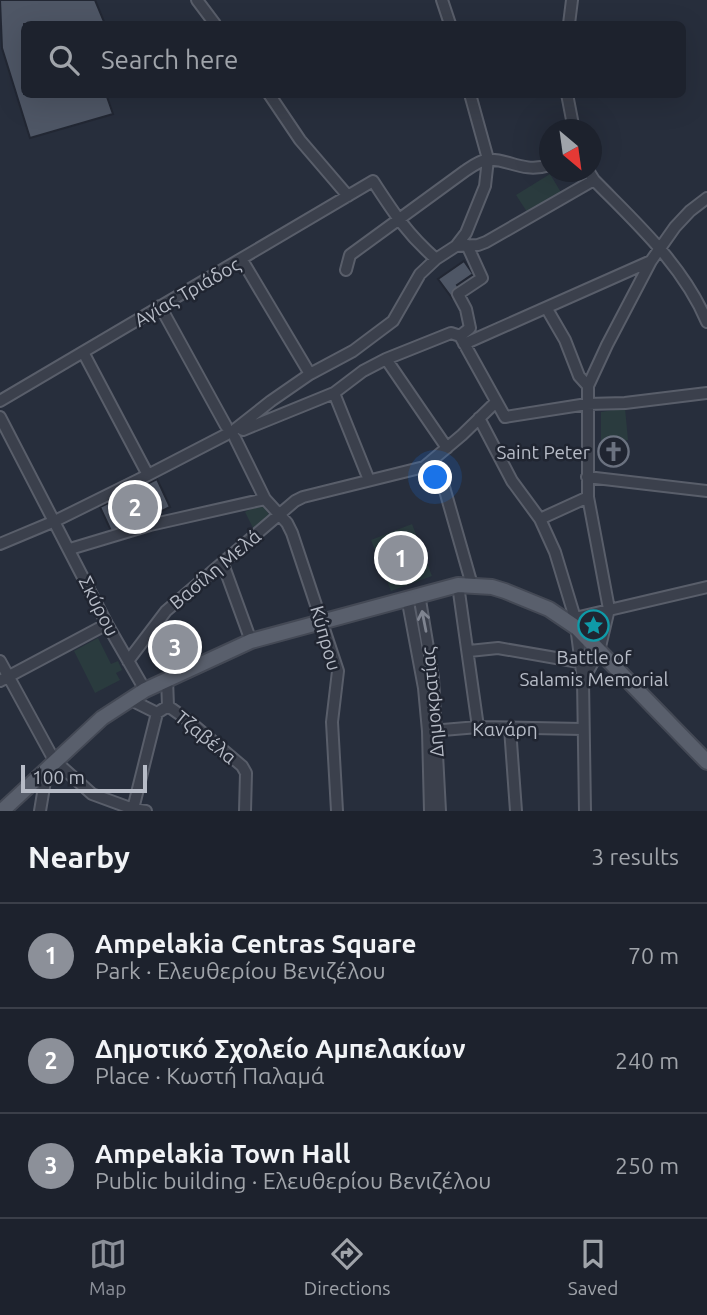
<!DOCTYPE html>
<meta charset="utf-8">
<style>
body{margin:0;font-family:Ubuntu,sans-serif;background:#2a2f39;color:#f1f3f6}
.compass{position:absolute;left:539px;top:119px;width:63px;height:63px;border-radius:50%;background:#1d222d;box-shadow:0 7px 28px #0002;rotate:151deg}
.scale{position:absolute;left:21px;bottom:18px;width:126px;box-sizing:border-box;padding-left:7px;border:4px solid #b7bcc7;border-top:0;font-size:19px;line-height:24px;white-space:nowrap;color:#b7bcc7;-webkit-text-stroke:5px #202531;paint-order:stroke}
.you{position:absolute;left:436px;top:478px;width:24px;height:24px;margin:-18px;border:5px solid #fff;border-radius:50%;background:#1a73e8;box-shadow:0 0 0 10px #1a73e833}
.badge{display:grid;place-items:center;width:46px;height:46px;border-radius:50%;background:#8c9099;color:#fff;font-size:23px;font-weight:700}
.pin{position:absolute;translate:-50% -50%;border:4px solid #fff;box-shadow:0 2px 7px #0006}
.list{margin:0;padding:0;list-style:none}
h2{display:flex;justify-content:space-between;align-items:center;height:91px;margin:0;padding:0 28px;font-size:30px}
h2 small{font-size:23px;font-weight:400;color:#a0a4aa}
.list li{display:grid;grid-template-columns:46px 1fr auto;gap:21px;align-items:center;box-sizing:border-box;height:105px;padding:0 28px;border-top:2px solid #3b3f49}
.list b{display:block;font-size:26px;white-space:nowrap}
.list p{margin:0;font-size:23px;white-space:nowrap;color:#a0a4aa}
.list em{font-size:23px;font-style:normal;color:#a0a4aa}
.icon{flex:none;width:38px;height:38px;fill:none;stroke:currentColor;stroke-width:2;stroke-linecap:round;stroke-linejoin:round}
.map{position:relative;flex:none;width:707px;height:811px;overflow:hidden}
.search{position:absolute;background:#1d222d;box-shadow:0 7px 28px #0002;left:21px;right:21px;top:21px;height:77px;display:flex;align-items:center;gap:18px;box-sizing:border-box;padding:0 24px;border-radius:10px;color:#a0a4aa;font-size:26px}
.sheet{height:406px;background:#1d222d}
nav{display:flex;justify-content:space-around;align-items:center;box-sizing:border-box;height:98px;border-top:2px solid #3b3f49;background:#1d222d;font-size:19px;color:#a0a4aa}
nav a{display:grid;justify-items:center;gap:4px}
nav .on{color:#8c9099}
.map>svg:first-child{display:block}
.green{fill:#2a3b3e}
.building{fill:#4e5665;stroke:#222733;stroke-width:2}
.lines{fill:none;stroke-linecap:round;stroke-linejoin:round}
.minor-casing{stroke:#595e6a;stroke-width:14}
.major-casing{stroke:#444955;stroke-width:18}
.minor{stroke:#3b404c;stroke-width:10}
.major{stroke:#595f6c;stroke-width:14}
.oneway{stroke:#7f8490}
.labels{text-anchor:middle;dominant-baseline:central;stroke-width:5;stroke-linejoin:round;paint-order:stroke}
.street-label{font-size:19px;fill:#b7bcc7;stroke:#202531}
.poi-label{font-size:19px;fill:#b7bcc7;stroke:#202531;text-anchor:end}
</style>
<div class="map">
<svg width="707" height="811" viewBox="0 0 707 811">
<rect width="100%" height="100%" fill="#272e3c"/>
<path class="green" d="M550,174L562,194L529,215L516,195Z
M625,408L628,440L601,446V412Z
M262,503L271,518L253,528L245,512Z
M412,524L432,576L391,591L371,540Z
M98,638L111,664L118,661L122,670L116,673L120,680L95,693L74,651Z"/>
<path class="building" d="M0,0H95L105,24H24V94H106L113,114L30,138L2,48Z
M464,261L473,274L457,285L461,291L452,298L438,279Z
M617,444L620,458L608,460L605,447Z
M157,479L170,507L113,535L100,507Z"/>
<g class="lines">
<defs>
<path id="minor" d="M197,0L215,24
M442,0L450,24
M569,24L572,0
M269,94L300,140L348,196
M567,94L574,130
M589,172L594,180C636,223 683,265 707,322
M456,246L478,245L486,242L594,180
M242,260L310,374
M346,270L350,255L465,171C471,167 479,161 486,160C507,157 521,174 550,165
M160,306L226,426
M547,309L565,340L579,376L588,386
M460,336L470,328L466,309L458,294L482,278L467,245
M464,344L651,261
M83,352L148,475
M386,359L447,448
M334,393L369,480
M0,401L373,181C393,212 408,235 436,259
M0,417L107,624L145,690
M479,418L512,481L540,519L555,552L575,618
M243,430L334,393L363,371L386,359L451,333L460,336L505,417L587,404L625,403L707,393
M235,438L265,499L287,523L292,533L338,671L332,722L337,811
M431,461L442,480L472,585
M587,477L707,491
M540,519L588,497
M0,544L55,521L148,475L233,431L271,401L310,374L353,351L393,321L420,274L436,259L456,246L466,233L485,186L488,159L470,94
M70,549L150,525L265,499
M223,564L251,641
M458,585L478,727
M419,594L433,678L440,811
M407,597L424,688L428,731L430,811
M469,651L498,648L579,662
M0,661L54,760L92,794L133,809L146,811
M128,661L166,611L295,501L303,497L424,467L462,435L496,402
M167,679L168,706
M583,680L575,618L707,587
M0,681L107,624
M129,699L157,713L168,706L189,721L242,766L246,773L245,811
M510,728L516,811
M431,731L478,727L582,729
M133,809L157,713
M40,811L47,769
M585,811L583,680L599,651L609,609L588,497V386L607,345L651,261L675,227L690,211L707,198"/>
<path id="major" d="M2,811L102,718L145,690L251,641L458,585L492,587L505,591L549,609L577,628L707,762"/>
</defs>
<use href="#minor" class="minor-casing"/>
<use href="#major" class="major-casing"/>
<use href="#minor" class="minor"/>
<use href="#major" class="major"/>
</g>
<defs><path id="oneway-shaft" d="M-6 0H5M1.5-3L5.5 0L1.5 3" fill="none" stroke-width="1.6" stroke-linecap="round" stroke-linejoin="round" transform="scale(1.75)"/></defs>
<use class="oneway" href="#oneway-shaft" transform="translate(424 621) rotate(-101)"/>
<defs>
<symbol id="church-ring" viewBox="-11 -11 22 22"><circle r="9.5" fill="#202531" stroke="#6b7280" stroke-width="1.5"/><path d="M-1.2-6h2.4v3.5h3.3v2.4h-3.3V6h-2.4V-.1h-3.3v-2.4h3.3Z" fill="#6b7280"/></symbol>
<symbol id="sight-ring" viewBox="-11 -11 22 22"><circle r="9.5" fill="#202531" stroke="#0f9aa8" stroke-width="1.5"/><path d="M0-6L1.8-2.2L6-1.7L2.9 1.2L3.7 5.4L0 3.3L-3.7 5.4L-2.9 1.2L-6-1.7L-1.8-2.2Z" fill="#0f9aa8"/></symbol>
</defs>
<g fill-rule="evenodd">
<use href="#church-ring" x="596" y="434" width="35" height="35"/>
<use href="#sight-ring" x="576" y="608" width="35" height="35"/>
</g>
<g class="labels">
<g class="street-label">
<text transform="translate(187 292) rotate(-30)">Αγίας Τριάδος</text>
<text transform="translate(215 569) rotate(-40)">Βασίλη Μελά</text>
<text transform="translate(99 606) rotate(63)">Σκύρου</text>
<text transform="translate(326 638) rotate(74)">Κύπρου</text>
<text transform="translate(432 702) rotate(-95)">Δημοκρατίας</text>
<text x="505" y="729">Κανάρη</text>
<text transform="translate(206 737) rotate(39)">Τζαβέλα</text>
</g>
<g class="poi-label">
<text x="590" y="452">Saint Peter</text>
<text x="594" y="657" text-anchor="middle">Battle of<tspan x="594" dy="22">Salamis Memorial</tspan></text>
</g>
</g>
</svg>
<svg class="compass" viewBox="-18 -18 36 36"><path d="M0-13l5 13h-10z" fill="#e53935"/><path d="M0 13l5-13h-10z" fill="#a0a4aa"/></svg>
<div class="scale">100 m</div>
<div class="you"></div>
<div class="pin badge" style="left:401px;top:558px">1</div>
<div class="pin badge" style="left:135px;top:507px">2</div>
<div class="pin badge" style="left:175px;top:647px">3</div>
<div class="search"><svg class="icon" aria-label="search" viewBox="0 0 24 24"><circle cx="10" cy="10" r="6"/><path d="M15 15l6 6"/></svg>Search here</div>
</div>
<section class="sheet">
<h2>Nearby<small>3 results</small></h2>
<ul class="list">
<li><span class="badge">1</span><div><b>Ampelakia Centras Square</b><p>Park · Ελευθερίου Βενιζέλου</p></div><em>70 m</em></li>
<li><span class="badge">2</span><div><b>Δημοτικό Σχολείο Αμπελακίων</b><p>Place · Κωστή Παλαμά</p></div><em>240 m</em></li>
<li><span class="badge">3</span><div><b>Ampelakia Town Hall</b><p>Public building · Ελευθερίου Βενιζέλου</p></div><em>250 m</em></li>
</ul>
</section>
<nav>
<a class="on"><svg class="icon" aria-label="map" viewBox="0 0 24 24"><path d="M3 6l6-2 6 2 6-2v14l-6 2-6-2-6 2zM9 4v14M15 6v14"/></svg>Map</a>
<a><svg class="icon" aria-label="directions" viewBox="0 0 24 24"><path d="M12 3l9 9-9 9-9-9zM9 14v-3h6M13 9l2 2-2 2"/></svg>Directions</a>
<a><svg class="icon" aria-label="saved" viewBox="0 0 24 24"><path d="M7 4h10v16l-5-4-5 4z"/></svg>Saved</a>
</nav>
